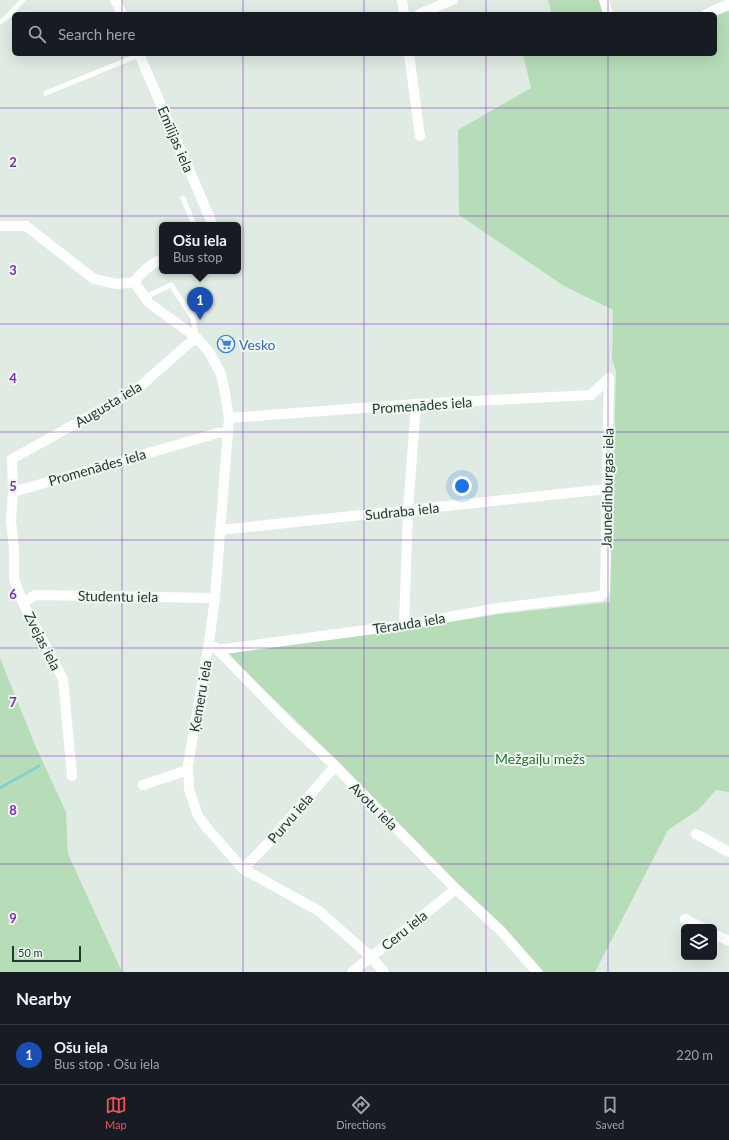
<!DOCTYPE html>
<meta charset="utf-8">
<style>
body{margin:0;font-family:Lato,sans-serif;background:#242831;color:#f1f3f6}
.controls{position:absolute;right:12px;bottom:12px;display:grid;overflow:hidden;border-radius:6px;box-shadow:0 4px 16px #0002}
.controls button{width:36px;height:36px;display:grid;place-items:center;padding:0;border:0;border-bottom:1px solid #363941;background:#171b24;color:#f1f3f6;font:20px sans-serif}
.scale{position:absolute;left:12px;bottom:10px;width:69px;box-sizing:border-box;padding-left:4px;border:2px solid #203b2d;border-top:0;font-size:11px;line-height:14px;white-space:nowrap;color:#203b2d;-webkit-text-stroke:3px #f0f7f2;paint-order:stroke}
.you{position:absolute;left:462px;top:486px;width:14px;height:14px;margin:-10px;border:3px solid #fff;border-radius:50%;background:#1a73e8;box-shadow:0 0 0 6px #1a73e833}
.badge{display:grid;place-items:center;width:26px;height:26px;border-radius:50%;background:#f45454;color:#fff;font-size:13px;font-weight:700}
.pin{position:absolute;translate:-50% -33px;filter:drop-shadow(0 1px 2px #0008)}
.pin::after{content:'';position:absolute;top:21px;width:14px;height:12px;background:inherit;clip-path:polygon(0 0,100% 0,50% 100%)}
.popup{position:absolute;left:159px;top:222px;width:82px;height:52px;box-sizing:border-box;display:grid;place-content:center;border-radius:6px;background:#171b24;filter:drop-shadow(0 1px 3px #0005);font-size:13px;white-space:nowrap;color:#9ea1a6}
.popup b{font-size:15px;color:#f1f3f6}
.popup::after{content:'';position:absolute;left:50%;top:100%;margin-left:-8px;border:8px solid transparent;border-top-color:#171b24}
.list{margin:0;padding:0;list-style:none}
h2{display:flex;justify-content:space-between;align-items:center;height:52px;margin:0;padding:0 16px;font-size:17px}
h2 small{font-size:13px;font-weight:400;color:#9ea1a6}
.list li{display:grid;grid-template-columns:26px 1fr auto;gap:12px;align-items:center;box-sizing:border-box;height:60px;padding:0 16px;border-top:1px solid #363941}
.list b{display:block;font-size:15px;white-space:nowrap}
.list p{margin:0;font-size:13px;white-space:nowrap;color:#9ea1a6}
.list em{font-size:13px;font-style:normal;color:#9ea1a6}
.icon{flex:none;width:22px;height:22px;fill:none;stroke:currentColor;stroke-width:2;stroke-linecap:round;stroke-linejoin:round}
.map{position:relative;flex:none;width:729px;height:972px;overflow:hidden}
.search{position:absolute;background:#171b24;box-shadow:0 4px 16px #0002;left:12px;right:12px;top:12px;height:44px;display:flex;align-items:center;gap:10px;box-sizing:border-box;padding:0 14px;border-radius:6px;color:#9ea1a6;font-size:15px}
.sheet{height:112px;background:#171b24}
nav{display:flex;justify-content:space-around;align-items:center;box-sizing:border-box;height:56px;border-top:1px solid #363941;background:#171b24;font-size:11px;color:#9ea1a6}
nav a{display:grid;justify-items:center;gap:2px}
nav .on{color:#f45454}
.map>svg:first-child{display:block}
.green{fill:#b7ddb8}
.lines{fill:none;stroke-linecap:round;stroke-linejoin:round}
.stream{stroke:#86d1cb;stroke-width:3}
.service{stroke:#fff;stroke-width:5}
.minor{stroke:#fff;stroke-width:10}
.grid{fill:none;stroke:#7b2cbf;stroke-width:1;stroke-opacity:0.55}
.labels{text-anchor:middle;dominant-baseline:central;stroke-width:4;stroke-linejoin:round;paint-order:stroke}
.street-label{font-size:14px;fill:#203b2d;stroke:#f0f7f2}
.shop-label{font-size:14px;fill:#366cbe;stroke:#f0f7f2;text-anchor:start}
.park-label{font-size:14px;fill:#2a7234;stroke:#f0f7f2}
.grid-label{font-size:13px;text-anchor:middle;font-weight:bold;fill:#7b2cbf;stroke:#f0f7f2;stroke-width:4;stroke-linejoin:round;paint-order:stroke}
</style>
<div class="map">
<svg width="729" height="972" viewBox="0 0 729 972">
<rect width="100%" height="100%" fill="#dfebe3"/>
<path class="green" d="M548,0H602L605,14H552Z
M729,11V792L716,790L698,810L668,830L595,972H544L504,928L459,885L339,762L226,653L407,629L500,614L610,602L616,371L612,359L613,310L564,286L459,215L458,130L531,88L523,54H715V16Z
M0,658L35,745L66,812L68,854L122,972H0Z"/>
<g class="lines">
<path class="stream" d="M0,788L39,766"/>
<path class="service" d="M0,22L6,18L23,0
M46,93L139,55
M183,198L194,225
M145,297L171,285L193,318L196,336"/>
<path class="minor" d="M115,0L122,14
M402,0L404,14
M604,0L608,14
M419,14L453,0
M706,14L729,4
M139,54L209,216L212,225
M409,54L420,136
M0,226H26L94,279L117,284L134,282
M134,282L149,303L196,337L209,352L221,374L225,393L229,418L215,598L209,642L188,765L189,789L198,816L207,828L243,869L319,911L371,957L384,972
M134,282C143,271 149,265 162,259
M229,418L416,404L591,395L609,378
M13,492L218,433L228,432
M220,530L607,489
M23,603L35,595L215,598
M404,625L408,510L416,404
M215,647L289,723L335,766L456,889L501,931L537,972
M217,650L404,625L498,608L601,596L604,593L605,589L609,378
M72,776L63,679L23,603L14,579V549L11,521L13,492L12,459L136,390L196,337
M143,785L188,770
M696,834L729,852
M243,869L271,840L335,766
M685,919L701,927
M714,934L729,941
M352,972L456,889"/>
</g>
<path class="grid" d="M122,0V14M243,0V14M364,0V14M486,0V14M608,0V14M122,54V972M243,54V972M364,54V972M486,54V972M608,54V972M0,108H729M0,216H729M0,324H729M0,432H729M0,540H729M0,648H729M0,756H729M0,864H729"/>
<defs>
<symbol id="supermarket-ring" viewBox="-11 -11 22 22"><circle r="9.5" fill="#f0f7f2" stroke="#3f7fe0" stroke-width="1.5"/><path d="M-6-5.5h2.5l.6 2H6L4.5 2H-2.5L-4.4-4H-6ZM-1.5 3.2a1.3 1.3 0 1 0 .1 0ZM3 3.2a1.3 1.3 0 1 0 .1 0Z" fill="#3f7fe0"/></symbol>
</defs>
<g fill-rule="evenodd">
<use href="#supermarket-ring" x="216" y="334" width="20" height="20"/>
</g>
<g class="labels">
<g class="street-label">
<text transform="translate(176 139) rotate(67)">Emīlijas iela</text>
<text transform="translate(108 404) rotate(-31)">Augusta iela</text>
<text transform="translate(422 405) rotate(-4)">Promenādes iela</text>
<text transform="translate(97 467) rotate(-16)">Promenādes iela</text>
<text transform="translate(607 488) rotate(-89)">Jaunedinburgas iela</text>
<text transform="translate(402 511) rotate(-6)">Sudraba iela</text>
<text transform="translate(118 596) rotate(1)">Studentu iela</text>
<text transform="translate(409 623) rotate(-9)">Tērauda iela</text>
<text transform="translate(43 641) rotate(63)">Zvejas iela</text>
<text transform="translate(200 696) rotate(-80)">Ķemeru iela</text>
<text transform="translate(374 806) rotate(45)">Avotu iela</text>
<text transform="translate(290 818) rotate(-49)">Purvu iela</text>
<text transform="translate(404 930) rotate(-39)">Ceru iela</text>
</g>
<g class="shop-label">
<text x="239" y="344">Vesko</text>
</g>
<g class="park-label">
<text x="540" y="758">Mežgaiļu mežs</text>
</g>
</g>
<g class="grid-label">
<text x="13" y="167">2</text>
<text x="13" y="275">3</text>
<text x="13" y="383">4</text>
<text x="13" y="491">5</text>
<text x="13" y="599">6</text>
<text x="13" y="707">7</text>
<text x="13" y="815">8</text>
<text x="13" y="923">9</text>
</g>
</svg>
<div class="controls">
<button><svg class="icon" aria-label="layers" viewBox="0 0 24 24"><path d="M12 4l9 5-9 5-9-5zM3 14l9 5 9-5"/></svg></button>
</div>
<div class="scale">50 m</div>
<div class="you"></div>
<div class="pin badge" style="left:200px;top:320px;background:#1a4fb4">1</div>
<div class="popup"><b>Ošu iela</b>Bus stop</div>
<div class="search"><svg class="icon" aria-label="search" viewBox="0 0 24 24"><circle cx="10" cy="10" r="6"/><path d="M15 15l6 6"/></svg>Search here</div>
</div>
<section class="sheet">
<h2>Nearby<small></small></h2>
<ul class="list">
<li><span class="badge" style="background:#1a4fb4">1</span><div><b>Ošu iela</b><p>Bus stop · Ošu iela</p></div><em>220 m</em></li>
</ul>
</section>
<nav>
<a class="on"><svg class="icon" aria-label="map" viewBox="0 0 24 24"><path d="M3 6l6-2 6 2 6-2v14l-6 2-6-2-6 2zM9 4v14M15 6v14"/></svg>Map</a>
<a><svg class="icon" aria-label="directions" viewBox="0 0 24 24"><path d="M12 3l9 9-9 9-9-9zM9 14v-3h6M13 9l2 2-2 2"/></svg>Directions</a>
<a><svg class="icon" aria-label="saved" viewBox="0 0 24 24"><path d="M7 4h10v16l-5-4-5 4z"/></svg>Saved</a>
</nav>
